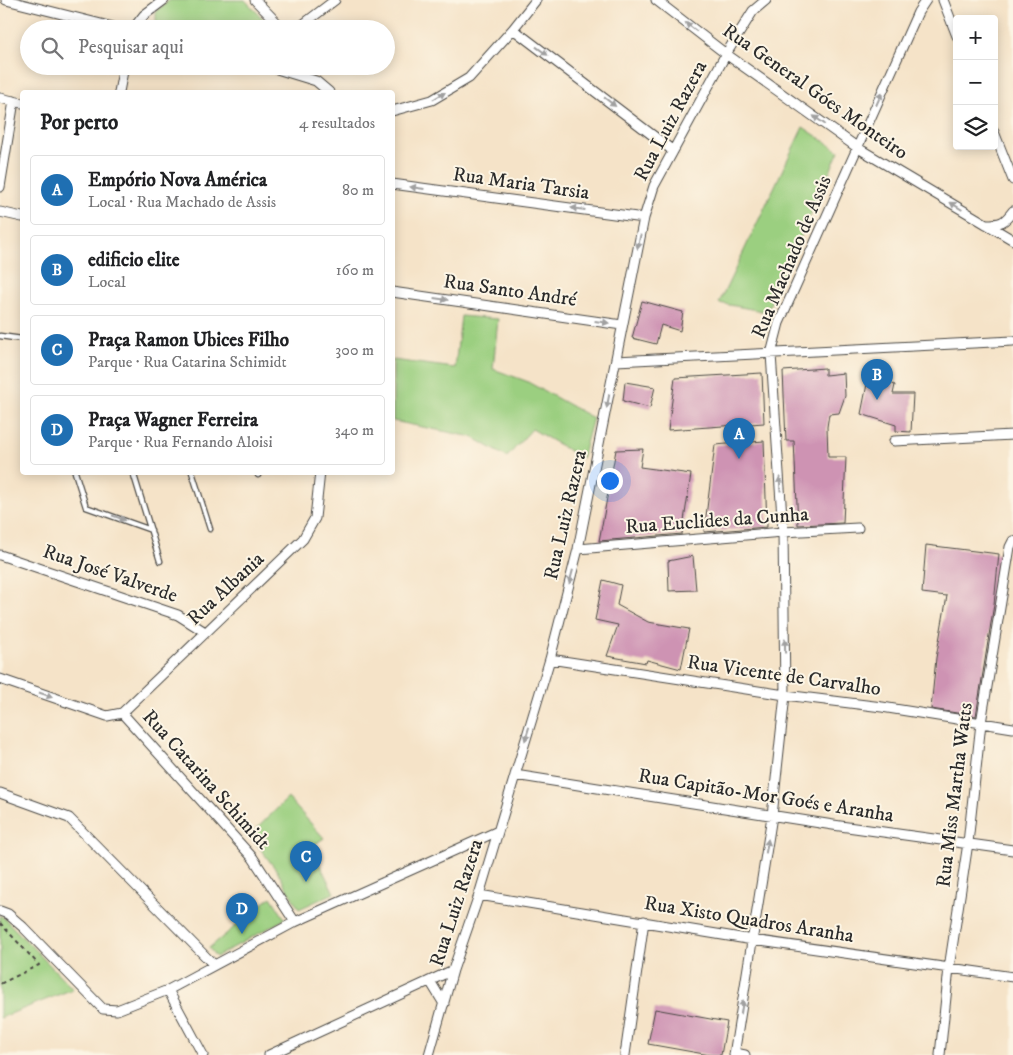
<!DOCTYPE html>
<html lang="pt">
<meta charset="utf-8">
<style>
body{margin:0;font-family:"IM FELL DW Pica",serif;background:#f2f2f2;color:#202124}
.controls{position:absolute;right:15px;top:15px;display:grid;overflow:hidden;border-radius:5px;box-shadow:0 2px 12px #0003}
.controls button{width:45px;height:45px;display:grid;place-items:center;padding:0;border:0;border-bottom:1px solid #e0e0e0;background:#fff;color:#202124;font:25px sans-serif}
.you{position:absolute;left:609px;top:480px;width:18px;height:18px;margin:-12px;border:4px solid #fff;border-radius:50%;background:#1a73e8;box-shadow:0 0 0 8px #1a73e833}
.badge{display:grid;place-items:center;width:32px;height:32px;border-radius:50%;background:#1f6fb2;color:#fff;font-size:16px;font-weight:700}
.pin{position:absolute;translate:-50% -41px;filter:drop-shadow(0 1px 2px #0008)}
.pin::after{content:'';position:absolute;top:26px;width:18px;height:15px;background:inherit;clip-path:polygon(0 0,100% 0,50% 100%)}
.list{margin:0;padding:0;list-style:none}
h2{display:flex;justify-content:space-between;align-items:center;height:65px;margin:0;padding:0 20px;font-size:21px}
h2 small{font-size:16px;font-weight:400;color:#757577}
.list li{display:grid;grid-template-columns:32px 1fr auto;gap:15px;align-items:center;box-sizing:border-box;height:70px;margin:0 10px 10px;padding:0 10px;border:1px solid #e0e0e0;border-radius:5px}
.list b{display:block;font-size:19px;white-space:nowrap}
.list p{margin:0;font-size:16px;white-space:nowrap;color:#757577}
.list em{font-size:16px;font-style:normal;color:#757577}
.icon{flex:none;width:28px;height:28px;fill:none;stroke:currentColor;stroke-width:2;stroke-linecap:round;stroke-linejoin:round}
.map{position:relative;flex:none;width:1013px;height:1055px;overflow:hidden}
.search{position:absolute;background:#fff;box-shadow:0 2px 12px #0003;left:20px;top:20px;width:375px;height:55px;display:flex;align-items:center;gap:12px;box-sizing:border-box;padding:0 18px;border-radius:28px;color:#757577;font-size:19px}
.panel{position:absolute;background:#fff;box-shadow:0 2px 12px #0003;left:20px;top:90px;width:375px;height:385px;border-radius:5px}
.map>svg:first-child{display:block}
.green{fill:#9bcf80;stroke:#637d56}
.building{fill:#ce93b3}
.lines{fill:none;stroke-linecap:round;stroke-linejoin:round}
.lane-casing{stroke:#494743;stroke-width:7}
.street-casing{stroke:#494743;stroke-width:11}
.path{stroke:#494743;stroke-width:2;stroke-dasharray:4 4;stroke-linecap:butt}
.lane{stroke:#fff;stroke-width:4.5}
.street{stroke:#fff;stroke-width:9}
.oneway{fill:#a0a0a0}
.labels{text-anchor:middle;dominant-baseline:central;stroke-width:4;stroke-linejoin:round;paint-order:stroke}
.street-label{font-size:20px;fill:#2b2b2b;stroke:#fcf5e5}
</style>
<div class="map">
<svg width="1013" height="1055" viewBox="0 0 1013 1055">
<rect width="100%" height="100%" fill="#fcf5e5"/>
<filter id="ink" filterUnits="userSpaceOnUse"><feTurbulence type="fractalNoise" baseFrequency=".02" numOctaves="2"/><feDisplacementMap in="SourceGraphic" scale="10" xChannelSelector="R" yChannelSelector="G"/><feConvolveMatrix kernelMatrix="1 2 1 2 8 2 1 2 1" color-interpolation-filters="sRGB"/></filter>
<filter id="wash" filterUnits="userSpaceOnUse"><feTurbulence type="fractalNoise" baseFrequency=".0096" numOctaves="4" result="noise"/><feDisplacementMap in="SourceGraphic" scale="20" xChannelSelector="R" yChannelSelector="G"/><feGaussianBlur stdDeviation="1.12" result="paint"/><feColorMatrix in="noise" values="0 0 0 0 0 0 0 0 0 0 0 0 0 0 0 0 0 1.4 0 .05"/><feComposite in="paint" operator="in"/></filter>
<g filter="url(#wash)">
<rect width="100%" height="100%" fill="#f5e3c8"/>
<path class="green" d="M170,0H245L273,29H156V11Z
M803,127L839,151L767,312L719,303Z
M461,316L498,319L493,369L526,381L593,418L582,458L532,429L507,457L472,437L393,421V360L455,368Z
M288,798L324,838L311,847L334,893L299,909L277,871L250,835Z
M271,897L285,919L216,957L209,948Z
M0,916L3,917L73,989L0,1018Z"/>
<g id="blocks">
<path class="building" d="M642,301L683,312L680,331L661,325L656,344L632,338Z
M825,368V375L844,373L845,396L839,413L829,414L827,427L828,457H846L843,523L798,525L794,441H786L783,371Z
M762,373L764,423L668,430L675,378Z
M869,374L895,385L893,394H913L911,432L896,431V425L861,414Z
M625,382L655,387L650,408L623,401Z
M764,441L767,527L704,532L715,445Z
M643,449L640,467L691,474L682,534L599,541L616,450Z
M926,545L999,554L994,604L976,716L931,709L936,658L947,596L922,593Z
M693,556L696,590L669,591L668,561Z
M603,580L621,585L617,605L648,622L689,629L681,669L647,660L646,663L607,656L618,625L595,620Z
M655,1009L727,1022L721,1055H710L648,1044Z"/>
</g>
</g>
<g filter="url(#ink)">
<use href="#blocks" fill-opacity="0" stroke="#494743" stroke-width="1"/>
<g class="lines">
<defs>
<path id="lane" d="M0,336L22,339
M75,472L86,507L151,530
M133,472L160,561
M192,472L210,529
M257,472L258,475"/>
<path id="street" d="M6,0L121,29
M255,0L283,29
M656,0L726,54L858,148L1013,240
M943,0L957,36
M133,29L144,15L164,0
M297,29L335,0
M513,29L672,150
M267,66L316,81L329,92
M119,92L124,66
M0,98L22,103
M392,111L432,100L469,78L513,29L536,0
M994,132L1013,180
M392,184L644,218
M0,187L14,101
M0,212L22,217
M986,224C1001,224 1004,223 1013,211
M392,292L622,325
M616,361L1013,341
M894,441L1013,435
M578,549L783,532L858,528
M0,555L178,615L205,632
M550,659L785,695L882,707L1013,728
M0,679L107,716L122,713
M122,713L303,539L315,518L320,472
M122,713L253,858L295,922
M515,775L833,825L1013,850
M0,793L69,818L214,965
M479,895L753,940L1013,977
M0,911L8,914L23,927L103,1009L117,1010L168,990L295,922L498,831
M430,981L444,1004
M168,990L203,1055
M735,1053L745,1055
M269,1055L453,970
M429,1055L453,970L479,895L550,659L578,549L644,218L654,186L726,54L753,11L766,0
M625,1055L644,921
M734,1055L772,816L785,695L783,532L771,354L779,323L918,12L926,0
M940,1055L949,968L968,843L981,723L1010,547L1013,541"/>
</defs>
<use href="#lane" class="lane-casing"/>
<use href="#street" class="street-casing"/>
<path class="path" d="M0,923L39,965L0,984"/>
<use href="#lane" class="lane"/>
<use href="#street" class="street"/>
</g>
<defs><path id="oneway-solid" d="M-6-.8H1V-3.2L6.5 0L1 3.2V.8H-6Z" transform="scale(1.25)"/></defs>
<g class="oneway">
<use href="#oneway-solid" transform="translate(691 27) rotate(-143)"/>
<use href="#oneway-solid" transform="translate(542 51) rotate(36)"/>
<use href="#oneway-solid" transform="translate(439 96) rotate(-30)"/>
<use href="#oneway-solid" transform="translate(879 99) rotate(-66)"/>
<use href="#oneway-solid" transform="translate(610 102) rotate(38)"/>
<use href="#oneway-solid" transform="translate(819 120) rotate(-144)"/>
<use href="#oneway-solid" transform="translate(417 188) rotate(-172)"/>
<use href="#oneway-solid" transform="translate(956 206) rotate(-148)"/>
<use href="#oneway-solid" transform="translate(578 209) rotate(-172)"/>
<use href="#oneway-solid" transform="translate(639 242) rotate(102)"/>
<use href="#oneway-solid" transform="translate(441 299) rotate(8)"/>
<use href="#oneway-solid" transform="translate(602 322) rotate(8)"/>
<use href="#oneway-solid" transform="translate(608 401) rotate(101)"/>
<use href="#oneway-solid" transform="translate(780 484) rotate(-94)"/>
<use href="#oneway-solid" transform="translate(119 518) rotate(20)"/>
<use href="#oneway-solid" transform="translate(571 577) rotate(105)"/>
<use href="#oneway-solid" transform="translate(785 646) rotate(-91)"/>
<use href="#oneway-solid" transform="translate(46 695) rotate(19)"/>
<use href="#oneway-solid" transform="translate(527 734) rotate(107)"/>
<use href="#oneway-solid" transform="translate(767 846) rotate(-81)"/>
<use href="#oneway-solid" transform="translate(742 1007) rotate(-81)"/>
</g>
</g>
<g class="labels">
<g class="street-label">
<text transform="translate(815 92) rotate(35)">Rua General Góes Monteiro</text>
<text transform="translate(671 121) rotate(-62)">Rua Luiz Razera</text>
<text transform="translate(521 184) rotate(8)">Rua Maria Tarsia</text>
<text transform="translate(792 257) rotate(-67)">Rua Machado de Assis</text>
<text transform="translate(510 291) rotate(8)">Rua Santo André</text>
<text transform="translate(566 515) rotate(-77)">Rua Luiz Razera</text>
<text transform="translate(717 521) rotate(-4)">Rua Euclides da Cunha</text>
<text transform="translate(110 574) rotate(19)">Rua José Valverde</text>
<text transform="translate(226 589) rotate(-43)">Rua Albania</text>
<text transform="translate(784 676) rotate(8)">Rua Vicente de Carvalho</text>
<text transform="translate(206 780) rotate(48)">Rua Catarina Schimidt</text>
<text transform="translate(955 795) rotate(-83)">Rua Miss Martha Watts</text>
<text transform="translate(766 796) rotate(9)">Rua Capitão-Mor Goés e Aranha</text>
<text transform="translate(457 903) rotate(-72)">Rua Luiz Razera</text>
<text transform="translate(749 920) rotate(9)">Rua Xisto Quadros Aranha</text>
</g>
</g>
</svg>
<div class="controls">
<button>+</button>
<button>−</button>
<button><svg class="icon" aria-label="layers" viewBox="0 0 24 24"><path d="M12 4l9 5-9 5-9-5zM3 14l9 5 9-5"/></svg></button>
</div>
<div class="you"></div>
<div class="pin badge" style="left:739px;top:459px">A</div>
<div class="pin badge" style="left:877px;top:400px">B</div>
<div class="pin badge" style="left:306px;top:882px">C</div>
<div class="pin badge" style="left:242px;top:934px">D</div>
<div class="search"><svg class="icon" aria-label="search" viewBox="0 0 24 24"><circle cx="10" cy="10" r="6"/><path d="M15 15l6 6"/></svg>Pesquisar aqui</div>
<section class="panel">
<h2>Por perto<small>4 resultados</small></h2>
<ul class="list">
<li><span class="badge">A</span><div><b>Empório Nova América</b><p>Local · Rua Machado de Assis</p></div><em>80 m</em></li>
<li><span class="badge">B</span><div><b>edificio elite</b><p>Local</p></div><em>160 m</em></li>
<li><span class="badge">C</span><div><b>Praça Ramon Ubices Filho</b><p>Parque · Rua Catarina Schimidt</p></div><em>300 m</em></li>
<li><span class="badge">D</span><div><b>Praça Wagner Ferreira</b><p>Parque · Rua Fernando Aloisi</p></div><em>340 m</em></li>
</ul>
</section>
</div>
